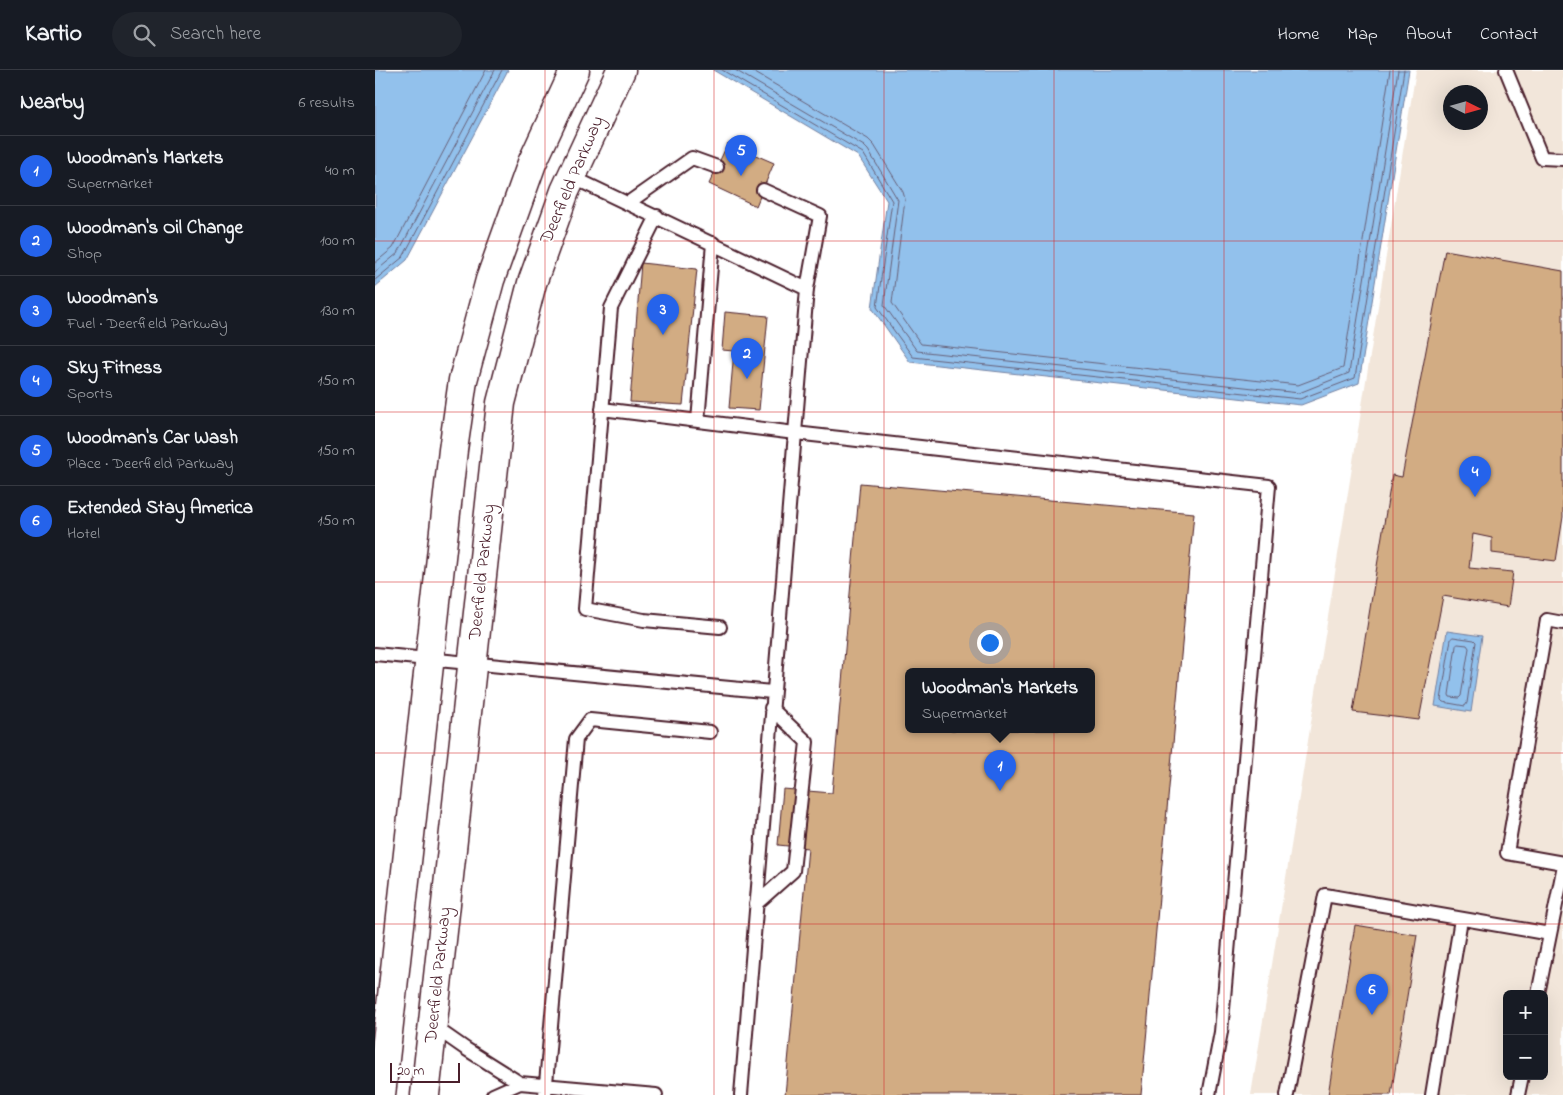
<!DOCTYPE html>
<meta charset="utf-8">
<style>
body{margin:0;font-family:"Indie Flower",sans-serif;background:#20242c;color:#f1f3f6}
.controls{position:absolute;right:15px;bottom:15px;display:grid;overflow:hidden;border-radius:8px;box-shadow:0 5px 20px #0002}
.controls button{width:45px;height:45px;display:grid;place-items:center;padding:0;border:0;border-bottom:1px solid #363941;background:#171b24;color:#f1f3f6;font:25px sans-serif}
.compass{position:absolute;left:1068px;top:15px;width:45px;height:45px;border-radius:50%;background:#171b24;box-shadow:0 5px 20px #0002;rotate:95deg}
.scale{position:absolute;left:15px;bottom:12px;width:70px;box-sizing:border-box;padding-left:5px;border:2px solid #4a1f2b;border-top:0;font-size:14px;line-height:18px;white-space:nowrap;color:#4a1f2b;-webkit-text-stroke:4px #fff;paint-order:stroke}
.you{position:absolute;left:614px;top:572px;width:18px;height:18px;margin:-12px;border:4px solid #fff;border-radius:50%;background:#1a73e8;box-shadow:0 0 0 8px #1a73e833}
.badge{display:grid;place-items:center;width:32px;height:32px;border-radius:50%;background:#2563eb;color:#fff;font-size:16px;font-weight:700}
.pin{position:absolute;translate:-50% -41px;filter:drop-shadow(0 1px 2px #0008)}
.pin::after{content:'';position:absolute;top:26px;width:18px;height:15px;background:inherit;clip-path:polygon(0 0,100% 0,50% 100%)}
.popup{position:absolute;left:530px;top:598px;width:190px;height:65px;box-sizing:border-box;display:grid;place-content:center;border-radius:8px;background:#171b24;filter:drop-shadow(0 1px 4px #0005);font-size:16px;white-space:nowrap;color:#9ea1a6}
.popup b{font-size:19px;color:#f1f3f6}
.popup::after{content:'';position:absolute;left:50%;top:100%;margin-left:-10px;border:10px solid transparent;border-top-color:#171b24}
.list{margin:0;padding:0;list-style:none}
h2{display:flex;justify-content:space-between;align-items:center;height:65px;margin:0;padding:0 20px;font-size:21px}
h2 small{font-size:16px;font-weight:400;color:#9ea1a6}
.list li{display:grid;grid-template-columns:32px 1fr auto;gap:15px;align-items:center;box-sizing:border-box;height:70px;padding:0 20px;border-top:1px solid #363941}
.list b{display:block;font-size:19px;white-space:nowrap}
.list p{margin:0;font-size:16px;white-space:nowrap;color:#9ea1a6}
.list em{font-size:16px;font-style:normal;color:#9ea1a6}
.icon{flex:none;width:28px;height:28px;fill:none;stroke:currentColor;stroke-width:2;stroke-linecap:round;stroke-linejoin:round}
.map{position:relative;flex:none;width:1188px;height:1025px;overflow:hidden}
header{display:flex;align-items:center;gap:30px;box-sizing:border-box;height:70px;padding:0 25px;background:#171b24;border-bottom:1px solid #363941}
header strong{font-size:24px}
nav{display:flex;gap:28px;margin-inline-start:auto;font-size:18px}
.search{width:350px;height:45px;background:#20242c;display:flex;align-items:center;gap:12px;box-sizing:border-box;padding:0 18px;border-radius:28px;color:#9ea1a6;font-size:19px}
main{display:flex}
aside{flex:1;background:#171b24}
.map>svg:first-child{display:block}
.built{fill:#f2e6da;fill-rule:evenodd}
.water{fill:#92c1ec;stroke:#75809f}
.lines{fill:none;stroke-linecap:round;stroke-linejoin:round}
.shore{stroke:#676078;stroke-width:1}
.building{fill:#d2ac83;stroke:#4a1f2b;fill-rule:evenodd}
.service-casing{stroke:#4a1f2b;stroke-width:16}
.secondary-casing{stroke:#4a1f2b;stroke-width:31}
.service{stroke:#fff;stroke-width:12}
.secondary{stroke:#fff;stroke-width:28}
.grid{fill:none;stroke:#d62828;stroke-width:1;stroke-opacity:0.55}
.labels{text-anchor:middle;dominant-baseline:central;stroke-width:4;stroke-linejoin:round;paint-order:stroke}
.street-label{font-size:18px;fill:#4a1f2b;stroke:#fff}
</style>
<header>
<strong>Kartio</strong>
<div class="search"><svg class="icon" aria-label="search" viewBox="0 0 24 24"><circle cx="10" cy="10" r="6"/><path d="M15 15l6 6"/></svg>Search here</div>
<nav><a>Home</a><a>Map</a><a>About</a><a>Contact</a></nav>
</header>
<main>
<aside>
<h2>Nearby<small>6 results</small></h2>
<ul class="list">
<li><span class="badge">1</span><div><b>Woodman's Markets</b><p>Supermarket</p></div><em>40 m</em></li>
<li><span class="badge">2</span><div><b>Woodman's Oil Change</b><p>Shop</p></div><em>100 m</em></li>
<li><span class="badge">3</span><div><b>Woodman's</b><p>Fuel · Deerfield Parkway</p></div><em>130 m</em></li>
<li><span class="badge">4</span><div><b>Sky Fitness</b><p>Sports</p></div><em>150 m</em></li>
<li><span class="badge">5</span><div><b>Woodman's Car Wash</b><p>Place · Deerfield Parkway</p></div><em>150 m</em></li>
<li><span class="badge">6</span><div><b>Extended Stay America</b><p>Hotel</p></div><em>150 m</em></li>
</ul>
</aside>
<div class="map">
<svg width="1188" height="1025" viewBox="0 0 1188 1025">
<rect width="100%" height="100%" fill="#fff"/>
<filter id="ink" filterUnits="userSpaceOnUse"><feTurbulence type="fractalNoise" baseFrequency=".02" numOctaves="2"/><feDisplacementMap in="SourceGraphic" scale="10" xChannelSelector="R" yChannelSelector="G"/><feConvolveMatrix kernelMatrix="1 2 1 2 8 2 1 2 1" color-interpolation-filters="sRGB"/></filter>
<g filter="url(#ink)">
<path class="built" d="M1041,0H1188V1025H876ZM1076,22H1106V52H1076ZM1132,924H1169V1006H1132Z"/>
<path class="water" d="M0,0H133L32,190L0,217Z
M338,0H1034L984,313L926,335L535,292L497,238L512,131L483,86Z
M1072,561L1107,566L1096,642L1060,636Z"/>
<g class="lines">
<path class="shore" d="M347,0L488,83L517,131L502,237L538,287L925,329L980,308L1029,0
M360,0L489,76L493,80L523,130L509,235L542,281L924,323L974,303L1023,0
M375,0L493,69L499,75L528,122L530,129L517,233L546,274L923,315L968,298L1015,0
M0,193L18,178L111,0
M0,202L23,183L120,0
M0,210L28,187L127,0
M1078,567L1099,570L1101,572L1092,633L1090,636L1068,632L1066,630L1076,569Z
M1083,574L1092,575L1094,578L1086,626L1084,628L1075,627L1074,625L1081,576Z"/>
</g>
<path class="building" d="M353,73L399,93L381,136L334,114Z
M1070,180L1188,201V447L1181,491L1117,483V468L1098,464L1094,498L1138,502L1133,537L1068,526L1044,650L978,642L1017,405L1027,407Z
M266,193L322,199L308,335L255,332Z
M350,242L393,246L384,340L354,338L359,281L347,280Z
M485,413L819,443L766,1025H410L433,778L403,775L408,719L457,723ZM534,602H716V660H534Z
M980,855L1042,865L1016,1025H953Z"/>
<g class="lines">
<defs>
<path id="service" d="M1131,0L1167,88L1188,89
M197,107L432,219L420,363L227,339
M388,120L445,146L432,219
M253,133L317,88L342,97
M282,146L236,238L210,539L269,550L345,557
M323,351L338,173
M1188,553L1172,550L1132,783L1188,793
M0,584L397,622
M381,834L418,801L432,672L396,638
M1163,924L1188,800
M58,956L91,979L145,1013L281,1025
M118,1025L145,1013
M170,1025L201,669L215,650L335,662
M366,1025L420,363L894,416L846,962L834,1025
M912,1025L950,825L1175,864
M1057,1025L1086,849
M1143,1025L1147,1006"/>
<path id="secondary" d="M6,1025L78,380L88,310L115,210L157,93L200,0
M50,1025L126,333L157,213L190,121L246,0"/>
</defs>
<use href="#service" class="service-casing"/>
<use href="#secondary" class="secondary-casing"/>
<use href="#service" class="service"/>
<use href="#secondary" class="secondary"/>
</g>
</g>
<path class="grid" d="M170,0V1025M339,0V1025M509,0V1025M679,0V1025M849,0V1025M1018,0V1025M0,171H1188M0,342H1188M0,512H1188M0,683H1188M0,854H1188"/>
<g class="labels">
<g class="street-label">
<text transform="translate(198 110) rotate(-67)">Deerfield Parkway</text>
<text transform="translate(108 502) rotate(-84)">Deerfield Parkway</text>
<text transform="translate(64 905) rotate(-84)">Deerfield Parkway</text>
</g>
</g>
</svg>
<div class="controls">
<button>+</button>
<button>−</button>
</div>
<svg class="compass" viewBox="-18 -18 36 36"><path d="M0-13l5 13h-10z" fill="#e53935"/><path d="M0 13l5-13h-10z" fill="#9ea1a6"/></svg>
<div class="scale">20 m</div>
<div class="you"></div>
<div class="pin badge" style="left:625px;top:721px">1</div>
<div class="popup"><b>Woodman's Markets</b>Supermarket</div>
<div class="pin badge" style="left:372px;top:309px">2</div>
<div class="pin badge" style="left:288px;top:265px">3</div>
<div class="pin badge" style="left:1100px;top:427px">4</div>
<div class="pin badge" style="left:366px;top:106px">5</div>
<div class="pin badge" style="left:997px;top:945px">6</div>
</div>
</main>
